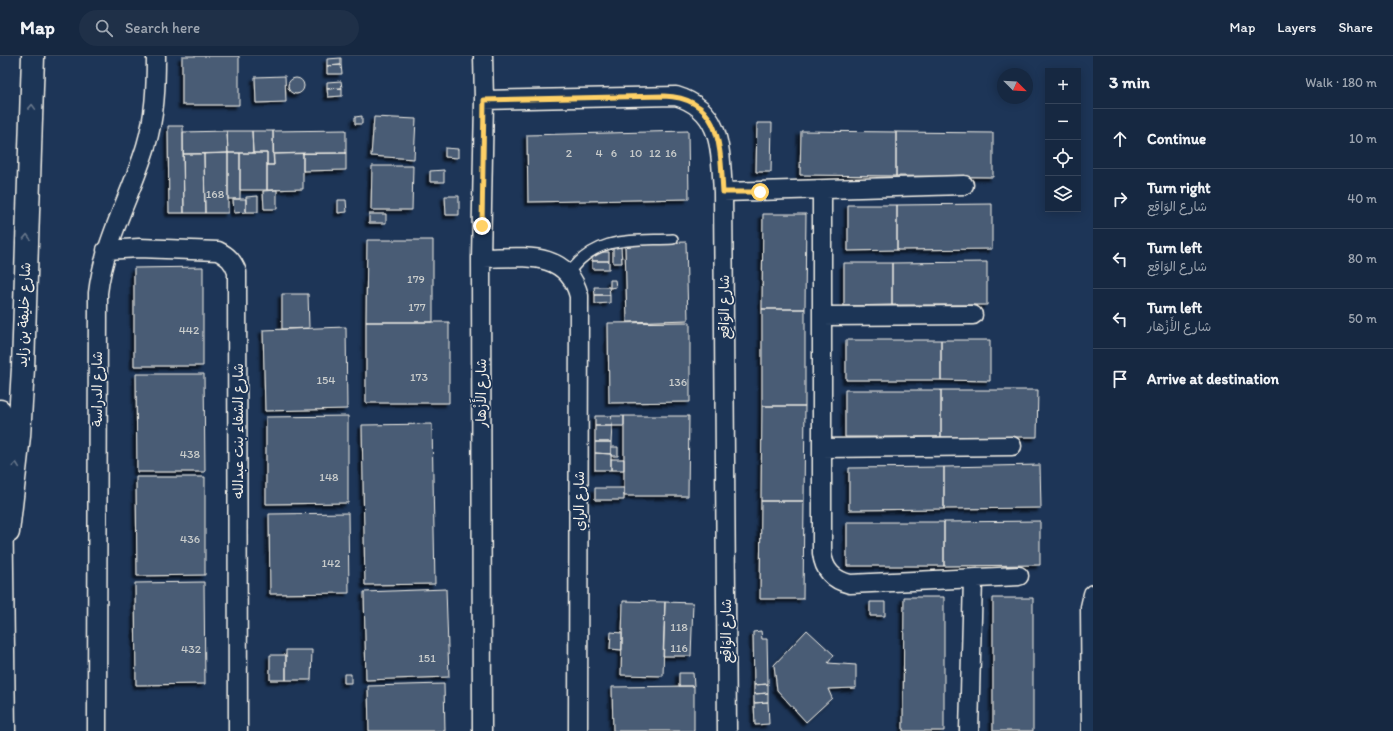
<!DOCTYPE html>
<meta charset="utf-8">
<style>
body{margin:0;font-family:Itim,"Playpen Sans Arabic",sans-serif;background:#1f3048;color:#f1f3f6}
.controls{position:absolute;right:12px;top:12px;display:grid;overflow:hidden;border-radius:0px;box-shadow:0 2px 10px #0003}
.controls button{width:36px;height:36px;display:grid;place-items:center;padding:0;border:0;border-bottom:1px solid #35445a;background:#162841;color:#f1f3f6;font:20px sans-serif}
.compass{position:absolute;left:997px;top:12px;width:36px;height:36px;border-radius:50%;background:#162841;box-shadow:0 2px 10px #0003;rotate:114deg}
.stop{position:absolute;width:12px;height:12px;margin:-9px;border:3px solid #ffd166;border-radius:50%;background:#fff}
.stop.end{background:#ffd166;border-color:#fff;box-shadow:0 1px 4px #0008}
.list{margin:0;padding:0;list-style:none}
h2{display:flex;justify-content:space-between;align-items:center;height:52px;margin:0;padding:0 16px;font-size:17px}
h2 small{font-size:13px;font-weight:400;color:#9ea6b1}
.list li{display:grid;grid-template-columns:26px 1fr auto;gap:12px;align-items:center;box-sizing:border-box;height:60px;padding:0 16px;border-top:1px solid #35445a}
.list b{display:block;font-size:15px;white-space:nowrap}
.list p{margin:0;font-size:13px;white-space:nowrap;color:#9ea6b1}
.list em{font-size:13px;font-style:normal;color:#9ea6b1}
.icon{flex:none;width:22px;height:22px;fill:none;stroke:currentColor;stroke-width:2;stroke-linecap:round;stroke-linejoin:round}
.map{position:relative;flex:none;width:1093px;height:675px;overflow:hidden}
header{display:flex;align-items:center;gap:24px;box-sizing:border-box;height:56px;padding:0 20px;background:#162841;border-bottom:1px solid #35445a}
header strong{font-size:19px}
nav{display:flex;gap:22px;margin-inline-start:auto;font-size:14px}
.search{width:280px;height:36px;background:#1f3048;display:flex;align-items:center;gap:10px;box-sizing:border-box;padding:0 14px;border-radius:22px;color:#9ea6b1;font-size:15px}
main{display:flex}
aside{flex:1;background:#162841}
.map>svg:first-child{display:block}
.building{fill:#485b74;stroke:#f4f1e8;filter:url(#shadow)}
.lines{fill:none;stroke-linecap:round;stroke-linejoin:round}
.service-casing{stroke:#f4f1e8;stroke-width:12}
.minor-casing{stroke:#f4f1e8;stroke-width:21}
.primary-casing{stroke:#f4f1e8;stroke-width:25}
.trunk-casing{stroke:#f4f1e8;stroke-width:25}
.service{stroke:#1d3557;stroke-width:9}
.minor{stroke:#1d3557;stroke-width:18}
.primary{stroke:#1d3557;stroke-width:22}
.trunk{stroke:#1d3557;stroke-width:22}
.oneway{stroke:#68778a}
.route{stroke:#ffd166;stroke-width:5}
.labels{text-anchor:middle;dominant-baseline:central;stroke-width:3.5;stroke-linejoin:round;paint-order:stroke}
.number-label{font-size:12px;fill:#c9cccb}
.street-label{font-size:14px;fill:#f4f1e8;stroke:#1d3557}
</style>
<header>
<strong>Map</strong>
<div class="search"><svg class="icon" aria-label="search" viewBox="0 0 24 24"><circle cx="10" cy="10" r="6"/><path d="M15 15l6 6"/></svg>Search here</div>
<nav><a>Map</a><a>Layers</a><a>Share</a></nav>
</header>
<main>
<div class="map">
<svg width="1093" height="675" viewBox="0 0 1093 675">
<defs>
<filter id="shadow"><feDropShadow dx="-3.5" dy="3.5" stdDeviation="1" flood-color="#0009"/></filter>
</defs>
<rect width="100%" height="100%" fill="#1d3557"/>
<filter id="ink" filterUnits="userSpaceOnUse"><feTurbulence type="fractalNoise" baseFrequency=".025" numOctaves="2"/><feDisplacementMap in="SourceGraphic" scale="8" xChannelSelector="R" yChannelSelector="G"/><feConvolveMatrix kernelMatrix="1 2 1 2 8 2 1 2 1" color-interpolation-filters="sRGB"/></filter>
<g filter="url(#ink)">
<path class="building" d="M182,0H239V49H182Z
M341,2V9L327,10V3Z
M341,9L342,18H327V10Z
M285,20L286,46L256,47L255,21Z
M288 30a8 8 0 1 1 16 0a8 8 0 1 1-16 0Z
M341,25L342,32L327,33V26Z
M342,32V40L328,41L327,33Z
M362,60V68H355V61Z
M374,61L416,63L414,103L371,100Z
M757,67H772L771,116H756Z
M168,70H183L184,157H169Z
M346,74V97L273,98V75Z
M227,75L228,97L183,98V76Z
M227,75H252L253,97H228Z
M252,75H273L274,109H267V97H253Z
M688,75L689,143L528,146L527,79Z
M801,75L896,76V120L800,119Z
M896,76L993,77V121L896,120Z
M445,92L458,93V102L445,101Z
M228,97H240V143H228Z
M228,97V157H205L204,98Z
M240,97H267V134H240Z
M303,97H346V114L303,115Z
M303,97V133L267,134V109H274L273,98Z
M183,98H204L205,157H184Z
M372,110H413L412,154H371Z
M444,114V126H430V115Z
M277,134V153H264L263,135Z
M258,140V156H246V141Z
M445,140H459V159H446Z
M233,143H246V156L234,157Z
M338,144H346L347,156L338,157Z
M992,148V193L897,194V149Z
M848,149H897V194L848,195Z
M369,158H386V167H369Z
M763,158H806L805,253H762Z
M367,184H433V266H366Z
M686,186L688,264L627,266L625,188Z
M613,191H621L622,207H613Z
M592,196H609V205H592Z
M592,205H609V213H592Z
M987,206V249H892V207Z
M844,207H892V249L844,250Z
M203,211V310H134V212Z
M610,224H615L616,231L610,232Z
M594,231H609L610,239H595Z
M282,238H308L309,272L282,273Z
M595,239H610V247L595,248Z
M762,253H805V350H762Z
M366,266H449V347H366Z
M690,266V346L609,347L608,267Z
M346,271L347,353L265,355L263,274Z
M846,284H941V324H846Z
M941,284H990V325L941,324Z
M136,318H204L205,416H137Z
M845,334H941V381H845Z
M941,334H1038L1037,381H941Z
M762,350H805L804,445H761Z
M348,360V447L266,448V361Z
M595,360H611L612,370H595Z
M611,360H624V370H612Z
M624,360H689L688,440H624Z
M432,368L435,528L365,529L362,369Z
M595,370H612L611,386H595Z
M595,386H611V398L595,397Z
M611,391H618V400H611Z
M595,397L611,398V414H595Z
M611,403H624V414H611Z
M1040,409L1041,452L944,453V411Z
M944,411V453L849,454V412Z
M136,421H205V519L137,520Z
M595,432H624V444H595Z
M761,445H804L803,543H760Z
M348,457L349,537L270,538L269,458Z
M1040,465V509L944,510V466Z
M847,466H944V510H847Z
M204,526L205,628L136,629L135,527Z
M446,533L449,621L366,624L364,536Z
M904,541H944V675H903Z
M993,542H1033V675H993Z
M623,545L665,546L663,620L621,619Z
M665,546L693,547L691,600H663Z
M870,546H885V560H870Z
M807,574L834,599L828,607L856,609V632L828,633L832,642L806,666L777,634L774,609Z
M761,575L762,583H767L768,628L754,629L753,576Z
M611,576L622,577V594L610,593Z
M286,594H312L311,624H286Z
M270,599H286V624H270Z
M679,617H693L694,630H679Z
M344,618H351V627H344Z
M444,628L445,675H369L368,630Z
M768,628V637L754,638V629Z
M694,630V675H613L612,631Z
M768,637V646L754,647V638Z
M768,646L769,668L755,669L754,647Z"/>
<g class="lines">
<defs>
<path id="service" d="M569,217C596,179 632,185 673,183"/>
<path id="minor" d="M484,44L676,40C723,54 720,95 723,136L727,675
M822,134V497C824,514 833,524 850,528L1019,520
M723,136L964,129
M106,194L139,192L218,195C228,200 233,205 237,216L238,675
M481,202C519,202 567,192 579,240L578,675
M822,260L973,259
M822,392L1012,390
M97,675L98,237C104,185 131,140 146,90C155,60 156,31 156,0
M482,675L481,202L484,44L483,0
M969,675L973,523
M1091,675L1090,551L1093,538"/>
<path id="primary" d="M8,476L19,380L23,312L33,0"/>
<path id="trunk" d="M0,355L4,675"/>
</defs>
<use href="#service" class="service-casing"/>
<use href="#minor" class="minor-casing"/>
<use href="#primary" class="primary-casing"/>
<use href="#trunk" class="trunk-casing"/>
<use href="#service" class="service"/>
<use href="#minor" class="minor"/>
<use href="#primary" class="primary"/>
<use href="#trunk" class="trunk"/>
</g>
<defs><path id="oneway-chevron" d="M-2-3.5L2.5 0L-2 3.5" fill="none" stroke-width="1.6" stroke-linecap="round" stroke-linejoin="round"/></defs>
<g class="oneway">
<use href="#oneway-chevron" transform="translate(32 51) rotate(-88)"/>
<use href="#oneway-chevron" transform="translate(27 181) rotate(-88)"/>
<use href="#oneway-chevron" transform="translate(16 409) rotate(-84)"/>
</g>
</g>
<g class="lines" filter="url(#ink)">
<path class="route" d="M482,170L484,44L664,40C722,42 720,91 723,136H760"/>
</g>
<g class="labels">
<g class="number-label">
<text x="569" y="97">2</text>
<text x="599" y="97">4</text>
<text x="614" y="97">6</text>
<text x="636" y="97">10</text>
<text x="655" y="97">12</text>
<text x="671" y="97">16</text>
<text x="215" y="138">168</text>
<text x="416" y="223">179</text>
<text x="417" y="251">177</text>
<text x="189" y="274">442</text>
<text x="419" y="321">173</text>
<text x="326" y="324">154</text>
<text x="678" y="326">136</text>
<text x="190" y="398">438</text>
<text x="329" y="421">148</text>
<text x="190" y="483">436</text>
<text x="331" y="507">142</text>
<text x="679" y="571">118</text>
<text x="679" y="592">116</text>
<text x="191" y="593">432</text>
<text x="427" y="602">151</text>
</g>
<g class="street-label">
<text transform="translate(724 251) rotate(-90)">شارع الوَاقِع</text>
<text transform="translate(24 259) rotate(-88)">شارع خليفة بن زايد</text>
<text transform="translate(97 333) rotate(-90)">شارع الدراسة</text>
<text transform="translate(481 337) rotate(-90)">شارع الأَزْهار</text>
<text transform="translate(238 375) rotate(-90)">شارع الشفاء بنت عبدالله</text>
<text transform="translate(579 445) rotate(-90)">شارع الراي</text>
<text transform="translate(726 575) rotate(-90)">شارع الوَاقِع</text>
</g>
</g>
</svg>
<div class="controls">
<button>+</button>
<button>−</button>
<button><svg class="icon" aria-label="locate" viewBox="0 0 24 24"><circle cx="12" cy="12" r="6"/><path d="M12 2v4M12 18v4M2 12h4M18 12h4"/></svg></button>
<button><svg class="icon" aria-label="layers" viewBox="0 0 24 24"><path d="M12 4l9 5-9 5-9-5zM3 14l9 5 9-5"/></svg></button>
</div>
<svg class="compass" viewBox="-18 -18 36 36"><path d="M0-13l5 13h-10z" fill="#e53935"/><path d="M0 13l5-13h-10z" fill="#9ea6b1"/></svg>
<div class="stop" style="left:760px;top:136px"></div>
<div class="stop end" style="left:482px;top:170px"></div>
</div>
<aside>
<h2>3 min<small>Walk · 180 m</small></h2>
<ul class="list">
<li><svg class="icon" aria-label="ahead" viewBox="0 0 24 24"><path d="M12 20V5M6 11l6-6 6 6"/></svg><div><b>Continue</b></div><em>10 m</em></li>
<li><svg class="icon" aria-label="right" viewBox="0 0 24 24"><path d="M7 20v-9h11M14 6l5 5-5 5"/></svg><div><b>Turn right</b><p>شارع الوَاقِع</p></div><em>40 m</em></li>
<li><svg class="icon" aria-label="left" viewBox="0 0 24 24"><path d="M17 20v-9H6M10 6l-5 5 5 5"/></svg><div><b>Turn left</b><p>شارع الوَاقِع</p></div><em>80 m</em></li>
<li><svg class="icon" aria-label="left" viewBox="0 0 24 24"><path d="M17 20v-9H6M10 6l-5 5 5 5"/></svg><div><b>Turn left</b><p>شارع الأَزْهار</p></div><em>50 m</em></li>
<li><svg class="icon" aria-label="arrive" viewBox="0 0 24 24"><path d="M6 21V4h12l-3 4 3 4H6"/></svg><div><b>Arrive at destination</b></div></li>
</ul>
</aside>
</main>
